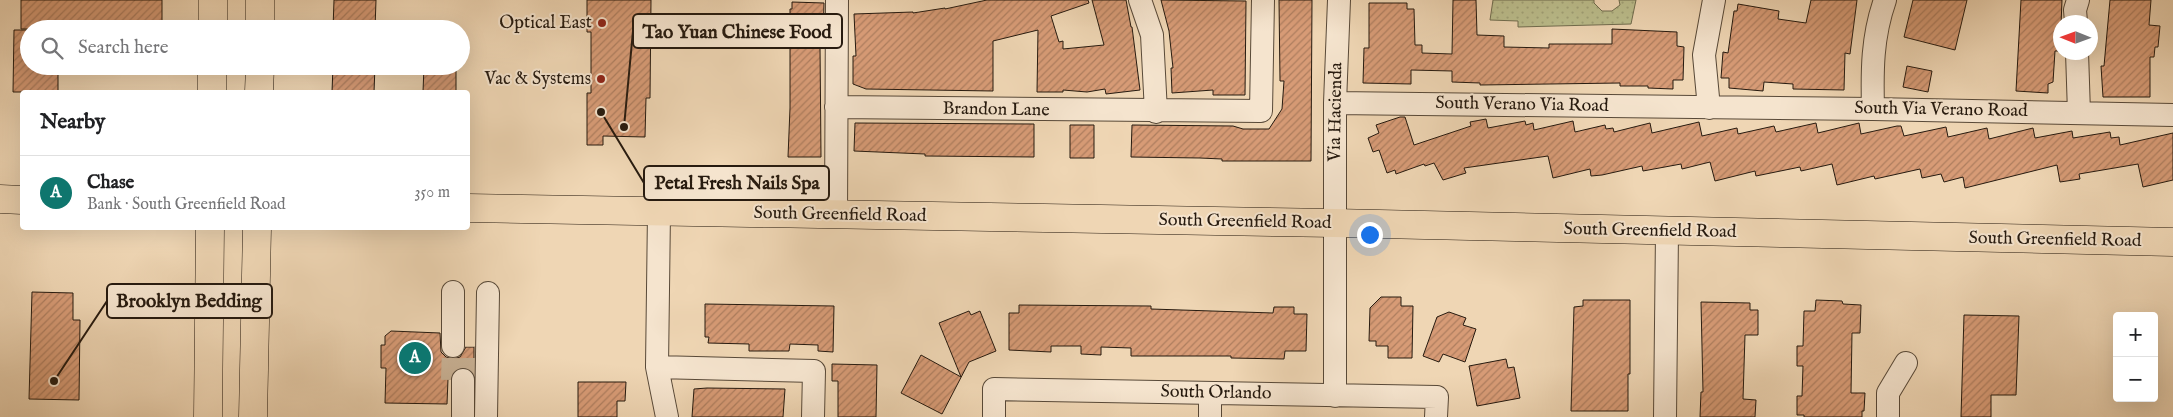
<!DOCTYPE html>
<meta charset="utf-8">
<style>
body{margin:0;font-family:"IM FELL English",serif;background:#f2f2f2;color:#202124}
.controls{position:absolute;right:15px;bottom:15px;display:grid;overflow:hidden;border-radius:5px;box-shadow:0 5px 20px #0002}
.controls button{width:45px;height:45px;display:grid;place-items:center;padding:0;border:0;border-bottom:1px solid #e0e0e0;background:#fff;color:#202124;font:25px sans-serif}
.compass{position:absolute;left:2053px;top:15px;width:45px;height:45px;border-radius:50%;background:#fff;box-shadow:0 5px 20px #0002;rotate:271deg}
.you{position:absolute;left:1369px;top:234px;width:18px;height:18px;margin:-12px;border:4px solid #fff;border-radius:50%;background:#1a73e8;box-shadow:0 0 0 8px #1a73e833}
.badge{display:grid;place-items:center;width:32px;height:32px;border-radius:50%;background:#0f766e;color:#fff;font-size:16px;font-weight:700}
.pin{position:absolute;translate:-50% -50%;border:2px solid #fff;box-shadow:0 1px 5px #0006}
.list{margin:0;padding:0;list-style:none}
h2{display:flex;justify-content:space-between;align-items:center;height:65px;margin:0;padding:0 20px;font-size:21px}
h2 small{font-size:16px;font-weight:400;color:#757577}
.list li{display:grid;grid-template-columns:32px 1fr auto;gap:15px;align-items:center;box-sizing:border-box;height:75px;padding:0 20px;border-top:1px solid #e0e0e0}
.list b{display:block;font-size:19px;white-space:nowrap}
.list p{margin:0;font-size:16px;white-space:nowrap;color:#757577}
.list em{font-size:16px;font-style:normal;color:#757577}
.icon{flex:none;width:28px;height:28px;fill:none;stroke:currentColor;stroke-width:2;stroke-linecap:round;stroke-linejoin:round}
.map{position:relative;flex:none;width:2173px;height:417px;overflow:hidden}
.search{position:absolute;background:#fff;box-shadow:0 5px 20px #0002;left:20px;top:20px;width:450px;height:55px;display:flex;align-items:center;gap:12px;box-sizing:border-box;padding:0 18px;border-radius:28px;color:#757577;font-size:19px}
.panel{position:absolute;background:#fff;box-shadow:0 5px 20px #0002;left:20px;top:90px;width:450px;height:140px;border-radius:5px}
.map>svg:first-child{display:block}
.park{fill:url(#park-dots);stroke:#706c4e}
.building{fill:url(#building-hatch);stroke:#261a0f}
.lines{fill:none;stroke-linecap:round;stroke-linejoin:round}
.minor-tunnel{stroke:#c7b093;stroke-width:22;stroke-dasharray:22 11;stroke-linecap:butt}
.minor-casing{stroke:#584938;stroke-width:24}
.major-casing{stroke:#261a0f;stroke-width:29}
.minor{stroke:#f5e4ce;stroke-width:22}
.major{stroke:#efd6b4;stroke-width:28}
.poi-dot{fill:#8f2418;stroke:#f5e4ce;stroke-width:2}
.labels{text-anchor:middle;dominant-baseline:central;stroke-width:4;stroke-linejoin:round;paint-order:stroke}
.poi-label{font-size:18px;fill:#261a0f;stroke:#f5e4ce;text-anchor:end}
.street-label{font-size:18px;fill:#261a0f;stroke:#f5e4ce}
.leader{fill:none;stroke:#261a0f;stroke-width:2}
.callout-dot{fill:#261a0f;stroke:#f5e4ce;stroke-width:2}
.callout{fill:#f5e4ce;stroke:#261a0f;stroke-width:2}
.callout-label{font-size:19px;text-anchor:middle;font-weight:bold;fill:#261a0f}
</style>
<div class="map">
<svg width="2173" height="417" viewBox="0 0 2173 417">
<defs>
<pattern id="park-dots" width="8" height="8" patternUnits="userSpaceOnUse" patternTransform="scale(1.25)"><rect width="8" height="8" fill="#bbbd8c"/><path d="M2 2h.1M6 6h.1" fill="none" stroke="#a1a278" stroke-width="1.8" stroke-linecap="round"/></pattern>
<pattern id="building-hatch" width="6" height="6" patternUnits="userSpaceOnUse" patternTransform="scale(1.25)"><rect width="6" height="6" fill="#d79b76"/><path d="M-1 1l2-2M0 6l6-6M5 7l2-2" fill="none" stroke="#ae7e5f"/></pattern>
</defs>
<rect width="100%" height="100%" fill="#efd6b4"/>
<filter id="stains"><feTurbulence type="fractalNoise" baseFrequency=".004" numOctaves="4"/><feColorMatrix values="0 0 0 0 .2 0 0 0 0 .09 0 0 0 0 .02 0 0 0 .5 -.17"/></filter>
<radialGradient id="worn" r=".72"><stop offset=".6" stop-color="#630" stop-opacity="0"/><stop offset="1" stop-color="#630" stop-opacity=".3"/></radialGradient>
<path class="park" d="M1493,0H1594V3L1602,11H1612L1620,5L1619,0H1636L1631,24L1518,27V21L1490,20Z"/>
<path class="building" d="M21,0H162V29H21Z
M334,0H376L375,29H333Z
M587,0H651L650,98H646L645,137L603,136V145H587V93H591V32H587Z
M987,0H1088L1089,3L1051,16L1059,42L1063,41V49L1104,45L1092,0H1126L1131,27H1132L1140,90L1106,94L1105,89L1087,92L1063,90V92H1037L1038,30L993,41V91L866,89L853,84V56H856L854,14L913,12V13L945,8V9Z
M1161,0L1246,1L1245,95H1213V90L1172,93L1171,68H1173L1169,31Z
M1279,0H1312L1311,161H1222V159L1200,158L1131,157L1132,125L1233,126L1243,129H1269L1282,109L1284,81H1280Z
M1453,0H1476L1477,35L1504,36V47L1549,48V44H1612V29L1677,32V46L1684,47L1683,80H1673V89L1648,88V86H1620V83L1480,85V83L1452,82V71L1411,70V84L1363,83L1364,48H1369V3H1407V9H1414L1415,45H1422V53L1452,54Z
M1811,0H1857L1850,54L1845,53L1844,90L1793,89V84L1764,82L1763,91L1729,88V78H1721L1723,52L1728,53L1734,11H1737L1738,4L1779,11L1778,19L1806,23Z
M1913,0H1967L1955,50L1904,37Z
M2021,0H2062L2060,51H2055L2053,82L2048,84V93L2016,91Z
M2110,0H2151L2149,25L2160,26L2158,47H2155L2154,57H2150V97H2103L2101,66H2104Z
M792,2L824,3L823,46H820L821,157H788L790,108V9H792Z
M14,30H29V66H58V92H13Z
M333,66H375L374,92H332Z
M424,66H456V92H423Z
M1907,66L1932,71L1928,92L1903,87Z
M1400,117H1405L1414,145L1471,126L1470,122L1486,119L1488,128L1525,121L1526,125L1533,123L1534,130L1573,121L1575,132L1605,125L1606,129L1613,128L1614,132L1650,123L1652,133L1699,122L1702,136L1737,128L1738,134L1774,126L1776,132L1816,123L1818,133L1859,123L1861,134L1897,126H1901L1904,136L1946,127L1948,137L1987,128L1989,139L2033,128L2035,138L2072,131L2073,138L2110,132L2111,138L2119,137L2120,145L2173,133V180L2143,187L2138,164L2079,174L2080,179L2060,182L2057,165L1965,188L1963,177L1944,182L1941,174L1922,178L1920,169L1875,179L1874,176L1837,185L1832,164L1801,171L1800,167L1756,176L1755,171L1715,181L1710,162L1682,169L1681,164L1643,171L1642,166L1602,175L1591,176L1590,169L1553,178L1548,156L1464,168L1466,173L1443,180L1434,163L1425,166L1424,164L1396,174L1395,170L1387,173L1379,150L1373,152L1368,138L1379,133L1376,125Z
M855,123L1034,124V157L925,156V154L854,151Z
M1070,125H1094V158H1070Z
M32,292L73,293V320H80L79,400L29,399Z
M1381,297H1401V306H1413L1412,358H1388V346H1376V341H1369L1370,308Z
M1583,300H1630V374H1628V411H1571L1574,307L1583,306Z
M1816,300L1842,301L1843,304L1861,305L1860,333H1852L1851,393H1865L1864,411H1862V417H1804V415H1797V396H1802L1803,366H1797V346H1803L1804,311H1815Z
M1701,302L1750,303V310H1758V335H1745L1743,399L1756,400L1755,417H1700L1701,392H1703Z
M705,304L834,306L833,352L818,351V345L790,344L789,351H749V344L708,343L709,337H705Z
M1019,305L1151,306V309L1273,313L1274,307H1294V314H1307L1306,351H1285L1284,359L1231,358V356H1131V348L1101,347V355L1081,354V346H1051V352L1009,350V313H1019Z
M969,311L971,315L980,311L996,351L969,362L942,414L901,393L921,355L961,377L939,323Z
M1449,312L1466,318L1463,325L1476,329L1465,362L1443,354L1439,362L1423,356L1437,317Z
M1964,315L2019,316L2016,395H1991V417H1961Z
M391,331L440,333L441,352L446,357L453,359L460,357L466,347H474V373L469,368L463,367L452,373L450,379H448L447,404L385,403L386,368H381V345H385V336Z
M1506,359L1508,368L1514,367L1520,398L1477,406L1469,366Z
M832,364L877,365L876,417H838V381H832Z
M578,382H626L625,401H617V417H578Z
M707,388L785,389L783,417H692L694,389Z"/>
<g class="lines">
<path class="minor-tunnel" d="M452,380L453,346
M474,380V346"/>
<defs>
<path id="minor" d="M1140,0L1152,35L1156,112
M2076,22L2075,10L2078,0
M2077,52L2079,113
M1335,103L1873,109L2173,115
M836,107L1261,111L1263,0
M1709,108L1704,55L1714,0
M1873,109C1872,71 1872,37 1885,0
M659,212L657,367L667,417
M836,215L837,0
M453,346V292
M657,367L814,371L813,417
M1335,396V103L1339,0
M463,417V380
M486,417L488,293
M994,417V389L1437,397L1436,417
M1210,417V393
M1665,417L1667,232
M1888,417V393L1906,363"/>
<path id="major" d="M213,29V0
M260,29V0
M212,92V66
M259,92L260,66
M0,199L22,200
M468,208L1334,223L2173,242
M208,417L210,228
M253,417L257,228"/>
</defs>
<use href="#minor" class="minor-casing"/>
<use href="#major" class="major-casing"/>
<use href="#minor" class="minor"/>
<use href="#major" class="major"/>
</g>
<g class="poi-dot">
<circle cx="602" cy="23" r="5"/>
<circle cx="601" cy="79" r="5"/>
</g>
<g class="labels">
<g class="poi-label">
<text x="592" y="23">Optical East</text>
<text x="591" y="79">Vac &amp; Systems</text>
</g>
<g class="street-label">
<text transform="translate(1522 105) rotate(1)">South Verano Via Road</text>
<text transform="translate(996 110) rotate(1)">Brandon Lane</text>
<text transform="translate(1941 110) rotate(1)">South Via Verano Road</text>
<text transform="translate(1336 112) rotate(-89)">Via Hacienda</text>
<text transform="translate(840 215) rotate(1)">South Greenfield Road</text>
<text transform="translate(1245 222) rotate(1)">South Greenfield Road</text>
<text transform="translate(1650 231) rotate(1)">South Greenfield Road</text>
<text transform="translate(2055 240) rotate(1)">South Greenfield Road</text>
<text transform="translate(1216 393) rotate(1)">South Orlando</text>
</g>
</g>
<path class="leader" d="M624 127L633 31M601 112L644 183M54 381L107 301"/>
<g class="callout-dot">
<circle cx="624" cy="127" r="5"/>
<circle cx="601" cy="112" r="5"/>
<circle cx="54" cy="381" r="5"/>
</g>
<g class="callout">
<rect x="633" y="14" width="209" height="34" rx="5"/>
<rect x="644" y="166" width="185" height="34" rx="5"/>
<rect x="107" y="284" width="165" height="34" rx="5"/>
</g>
<g class="callout-label">
<text x="737" y="38">Tao Yuan Chinese Food</text>
<text x="737" y="189">Petal Fresh Nails Spa</text>
<text x="189" y="307">Brooklyn Bedding</text>
</g>
<rect width="100%" height="100%" filter="url(#stains)"/>
<rect width="100%" height="100%" fill="url(#worn)"/>
</svg>
<div class="controls">
<button>+</button>
<button>−</button>
</div>
<svg class="compass" viewBox="-18 -18 36 36"><path d="M0-13l5 13h-10z" fill="#e53935"/><path d="M0 13l5-13h-10z" fill="#757577"/></svg>
<div class="you"></div>
<div class="pin badge" style="left:415px;top:358px">A</div>
<div class="search"><svg class="icon" aria-label="search" viewBox="0 0 24 24"><circle cx="10" cy="10" r="6"/><path d="M15 15l6 6"/></svg>Search here</div>
<section class="panel">
<h2>Nearby<small></small></h2>
<ul class="list">
<li><span class="badge">A</span><div><b>Chase</b><p>Bank · South Greenfield Road</p></div><em>350 m</em></li>
</ul>
</section>
</div>
